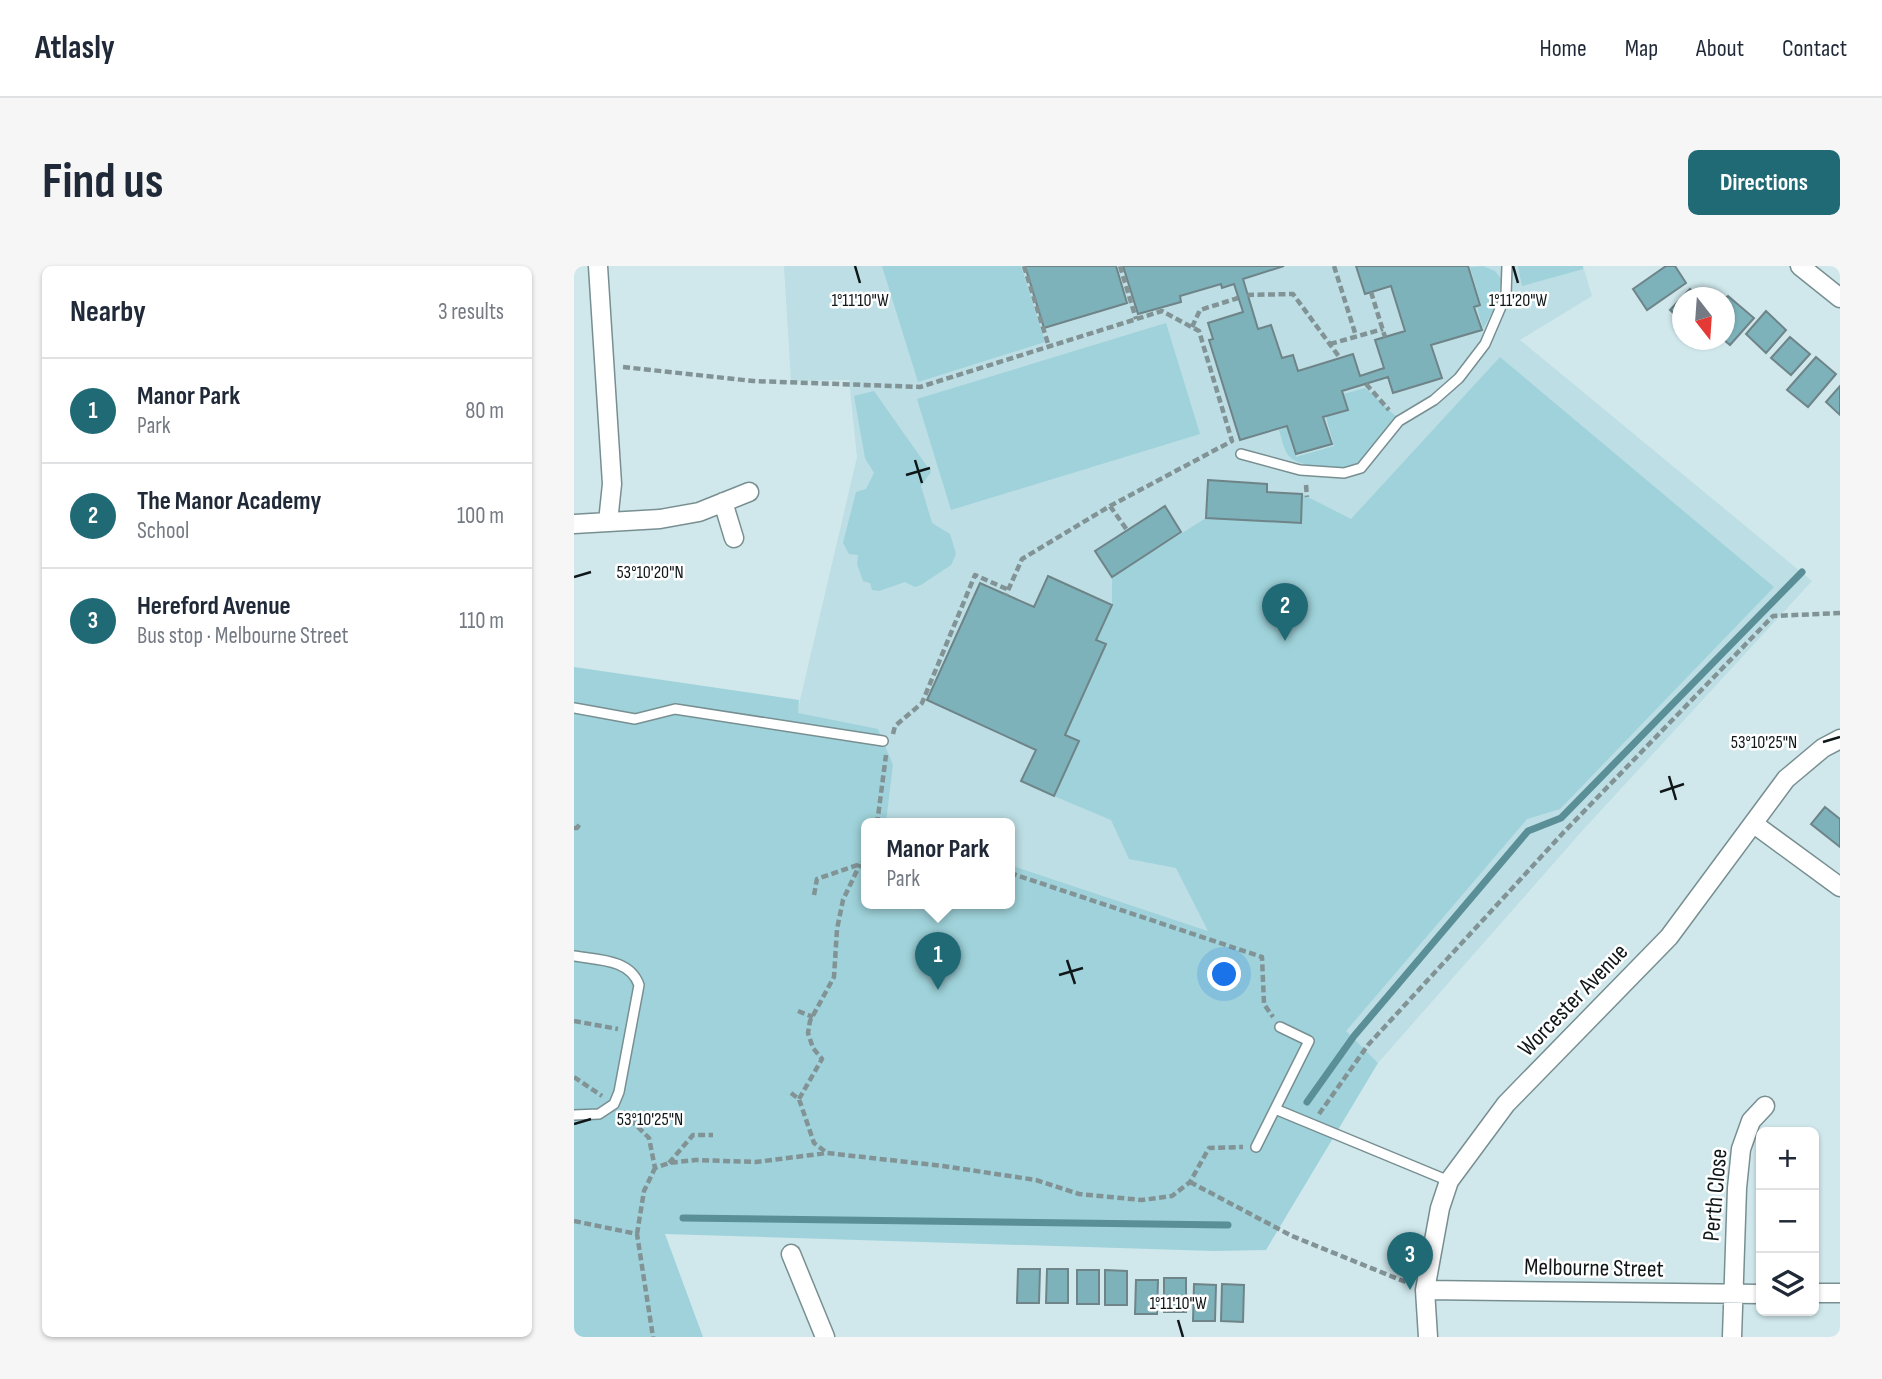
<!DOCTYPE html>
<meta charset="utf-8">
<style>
body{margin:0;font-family:"Sofia Sans Condensed",sans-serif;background:#f6f6f7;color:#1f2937}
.controls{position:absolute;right:21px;bottom:21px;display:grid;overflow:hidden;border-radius:10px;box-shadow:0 2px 5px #0004}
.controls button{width:63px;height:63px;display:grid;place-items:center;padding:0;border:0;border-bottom:2px solid #e0e1e3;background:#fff;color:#1f2937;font:35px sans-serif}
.compass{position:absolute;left:1098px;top:21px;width:63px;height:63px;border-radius:50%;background:#fff;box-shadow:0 2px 5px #0004;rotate:163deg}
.you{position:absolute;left:651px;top:709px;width:24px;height:24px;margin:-18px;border:5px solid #fff;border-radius:50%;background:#1a73e8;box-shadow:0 0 0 10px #1a73e833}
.badge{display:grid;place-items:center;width:46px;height:46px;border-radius:50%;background:#206a75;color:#fff;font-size:23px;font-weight:700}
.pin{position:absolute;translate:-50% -58px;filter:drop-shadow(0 2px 4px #0008)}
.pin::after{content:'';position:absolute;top:37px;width:24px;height:21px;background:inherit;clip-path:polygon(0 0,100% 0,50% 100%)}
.popup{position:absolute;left:287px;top:552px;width:154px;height:91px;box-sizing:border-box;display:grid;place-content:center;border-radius:10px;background:#fff;filter:drop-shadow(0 2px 5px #0005);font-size:23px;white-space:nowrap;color:#747a83}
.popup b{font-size:26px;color:#1f2937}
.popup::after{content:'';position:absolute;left:50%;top:100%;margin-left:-14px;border:14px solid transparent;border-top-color:#fff}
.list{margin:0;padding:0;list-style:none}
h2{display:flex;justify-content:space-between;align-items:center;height:91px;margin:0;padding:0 28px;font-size:30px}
h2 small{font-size:23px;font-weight:400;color:#747a83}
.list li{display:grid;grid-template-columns:46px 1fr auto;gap:21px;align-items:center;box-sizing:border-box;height:105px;padding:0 28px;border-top:2px solid #e0e1e3}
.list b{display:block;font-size:26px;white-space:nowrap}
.list p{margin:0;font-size:23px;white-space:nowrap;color:#747a83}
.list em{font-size:23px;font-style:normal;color:#747a83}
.icon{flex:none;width:38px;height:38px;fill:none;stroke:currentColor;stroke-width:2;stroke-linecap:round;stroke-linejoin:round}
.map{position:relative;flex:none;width:1266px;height:1071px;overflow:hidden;border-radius:10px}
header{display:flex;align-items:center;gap:42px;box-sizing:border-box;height:98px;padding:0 35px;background:#fff;border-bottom:2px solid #e0e1e3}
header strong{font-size:33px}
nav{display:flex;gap:38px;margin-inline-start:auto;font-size:24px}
.intro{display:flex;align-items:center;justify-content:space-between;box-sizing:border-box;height:168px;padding:0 42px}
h1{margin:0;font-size:49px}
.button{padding:18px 32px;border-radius:10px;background:#206a75;color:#fff;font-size:24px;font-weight:700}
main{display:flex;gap:42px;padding:0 42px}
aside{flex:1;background:#fff;border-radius:10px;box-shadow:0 2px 5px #0004}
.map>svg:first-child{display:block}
.built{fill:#bcdee4}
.green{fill:#9fd2da}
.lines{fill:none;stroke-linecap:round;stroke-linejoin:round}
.stream{stroke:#5b8f97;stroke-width:7}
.building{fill:#7db2ba;stroke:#6e8488;stroke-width:2}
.lane-casing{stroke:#788f92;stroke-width:12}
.street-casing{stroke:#788f92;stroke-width:21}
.path{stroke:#829396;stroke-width:4.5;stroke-dasharray:7 3.5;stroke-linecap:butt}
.lane{stroke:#fff;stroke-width:9}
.street{stroke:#fff;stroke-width:18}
.ticks{fill:none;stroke:#0f1719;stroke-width:2.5}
.labels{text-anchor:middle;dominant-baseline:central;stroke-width:5;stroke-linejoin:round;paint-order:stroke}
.street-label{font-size:24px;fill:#0f1719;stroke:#fff}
.ticks-label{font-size:18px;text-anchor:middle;fill:#0f1719;stroke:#fff;stroke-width:5;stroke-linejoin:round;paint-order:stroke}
</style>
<header>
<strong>Atlasly</strong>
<nav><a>Home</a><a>Map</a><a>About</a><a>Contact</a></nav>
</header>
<div class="intro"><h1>Find us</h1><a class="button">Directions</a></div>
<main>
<aside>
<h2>Nearby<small>3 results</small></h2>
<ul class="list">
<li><span class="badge">1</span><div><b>Manor Park</b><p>Park</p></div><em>80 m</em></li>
<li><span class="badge">2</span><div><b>The Manor Academy</b><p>School</p></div><em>100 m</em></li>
<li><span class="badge">3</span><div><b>Hereford Avenue</b><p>Bus stop · Melbourne Street</p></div><em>110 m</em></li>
</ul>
</aside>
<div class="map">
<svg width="1266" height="1071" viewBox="0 0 1266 1071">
<rect width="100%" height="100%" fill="#d0e8ec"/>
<path class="built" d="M210,0H1009L1018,30L946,74L1238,315L1008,565L804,797L682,681L436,599V558L312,557L319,499L223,447L283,191L275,114L217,115Z"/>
<path class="green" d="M308,0H447L471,76L344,116Z
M909,0L921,5L928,14L921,41L909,63L903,41L907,39L896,1Z
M944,0H1009V3L948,20Z
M592,57L626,168L377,244L343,133Z
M926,91L1200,321L986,543L953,553L772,765L804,797L692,984L640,985L91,968L129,1071H0V401L225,434L224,447L304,463L319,499L312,557L313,558H292V638H436V599L634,665L602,602L555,593L537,554L480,530L505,476L491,469L532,379L522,374L538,339V311L632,252L726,257L728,228L777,253Z
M791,122L828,156C819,166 799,191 789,196C774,205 726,203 715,190C709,183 708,172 705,164L713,161L722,191L760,180L752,151L774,145L770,128Z
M300,125L357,206L347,220L358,257L376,268L382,288L377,299L347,319L341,321L331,316L305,325L298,324L296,317L289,315L283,298L284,289L275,288L269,277L282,226L292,223L300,207L291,192L280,130Z"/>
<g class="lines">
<path class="stream" d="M733,836L780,770L954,565L987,552L1228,306
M109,952L654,959"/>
</g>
<path class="building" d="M451,0H542L553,37L470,62Z
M549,0H710L669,13L684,63L697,59L708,92L719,89L724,105L779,88L786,110L810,102L801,74L831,65L817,20L791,28L782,0H894L906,39L900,41L908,64L857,79L868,112L819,127L814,111L768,125L774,144L749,151L758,178L722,188L713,160L666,174L635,74L639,73L634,57L669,46L660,18L648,22L647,18L606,30L607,36L564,48Z
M1092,0H1101L1112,17L1073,44L1059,23Z
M1116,23L1125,32H1108V55L1096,44Z
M1154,30L1180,52L1156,79L1150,74V33Z
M1192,45L1212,64L1192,87L1172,68Z
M1216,71L1236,88L1217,109L1197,92Z
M1242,91L1262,108L1234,141L1213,124Z
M1266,120V149L1252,136Z
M634,214L693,218V226L728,228L727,257L632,252Z
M591,240L607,266L538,311L521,285Z
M474,310L538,339L522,374L532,378L491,469L505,475L480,530L447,515L462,484L353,434L406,317L460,341Z
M1251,541L1266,553V581L1237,558Z
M444,1003H466L465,1037H443Z
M473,1003H494V1037H472Z
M503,1004H525V1038H503Z
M531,1004L553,1005V1039H531Z
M590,1012H612V1046H590Z
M562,1014H584L583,1048H561Z
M620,1018L642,1019L641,1055H619Z
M648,1018L670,1019L669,1056L647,1055Z"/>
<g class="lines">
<defs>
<path id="lane" d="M667,188L726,204L770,207L787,202L825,155L860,134L885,112L911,78L932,29L933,0
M0,442L61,453L101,443L309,475
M0,690C24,694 56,693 65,719L45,826L40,838L25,848L0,849
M701,843L735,775L706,761
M682,881L701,843L875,915"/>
<path id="street" d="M24,0L38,218L34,256
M1226,0L1266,32
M149,236L160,272
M0,258L86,253L125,246L175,226
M1180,558L1266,621
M217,988L251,1071
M851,1024L1187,1028
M1240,1027H1266
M854,1071L851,1024L866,942L875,915L932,838L1095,671L1212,513L1249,482L1266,473
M1158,1071L1163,922L1167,883L1177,855L1191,840"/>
</defs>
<use href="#lane" class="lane-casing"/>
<use href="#street" class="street-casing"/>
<path class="path" d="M450,0L475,81
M546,0L562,53
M760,0L782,70
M797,26L811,71
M673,29L719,28L766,92
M618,61L626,44L664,32
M756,78L809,63
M49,101L179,115L346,121L588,45L625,65L658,175L536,240L448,293L432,329
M792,118L815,144
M732,219L733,231
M536,240L553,264
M319,468L321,460L348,437L401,309L435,324
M303,558L312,489
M0,562H3L7,556
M436,607L688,691L690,738L699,751
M240,629L243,613L292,596
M224,745L239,751
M0,755L44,763
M0,811L28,830
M217,827L225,833L240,877L253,887
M225,833L248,793L239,782L234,767L236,755L260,711L263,663L269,634L286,598
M49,846L75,872L81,902L95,897L121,894L182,896L253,887L369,900L462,914L505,928L568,934L598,930L616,916L635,882L669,881
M745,848L794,779L989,567L1199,350L1266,347
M95,897L119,869H139
M616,916L718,970L834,1017
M0,955L63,968L79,1071
M63,968L70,925L81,902"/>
<use href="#lane" class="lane"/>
<use href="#street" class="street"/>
</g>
<path class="ticks" d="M281,0L286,17M939,0L944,17M341,194L348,217M332,209L356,202M0,311L17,306M1249,476L1266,471M1095,510L1102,534M1086,526L1110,518M493,694L501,718M485,709L509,702M0,858L17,853M604,1054L609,1071"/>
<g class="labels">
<g class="street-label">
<text transform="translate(999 734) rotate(-46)">Worcester Avenue</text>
<text transform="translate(1141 929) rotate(-85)">Perth Close</text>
<text transform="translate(1020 1002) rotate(1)">Melbourne Street</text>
</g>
</g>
<g class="ticks-label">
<text x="286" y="40">1°11'10"W</text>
<text x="944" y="40">1°11'20"W</text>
<text x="76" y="312">53°10'20"N</text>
<text x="1190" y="482">53°10'25"N</text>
<text x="76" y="859">53°10'25"N</text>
<text x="604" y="1043">1°11'10"W</text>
</g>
</svg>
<div class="controls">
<button>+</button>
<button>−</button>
<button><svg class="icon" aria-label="layers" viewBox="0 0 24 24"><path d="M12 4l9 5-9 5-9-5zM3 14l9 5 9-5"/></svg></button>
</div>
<svg class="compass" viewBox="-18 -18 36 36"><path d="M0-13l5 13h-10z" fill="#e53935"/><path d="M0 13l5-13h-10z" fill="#747a83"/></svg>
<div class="you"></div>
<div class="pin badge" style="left:364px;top:724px">1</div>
<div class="popup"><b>Manor Park</b>Park</div>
<div class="pin badge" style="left:711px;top:375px">2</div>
<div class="pin badge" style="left:836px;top:1024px">3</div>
</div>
</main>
